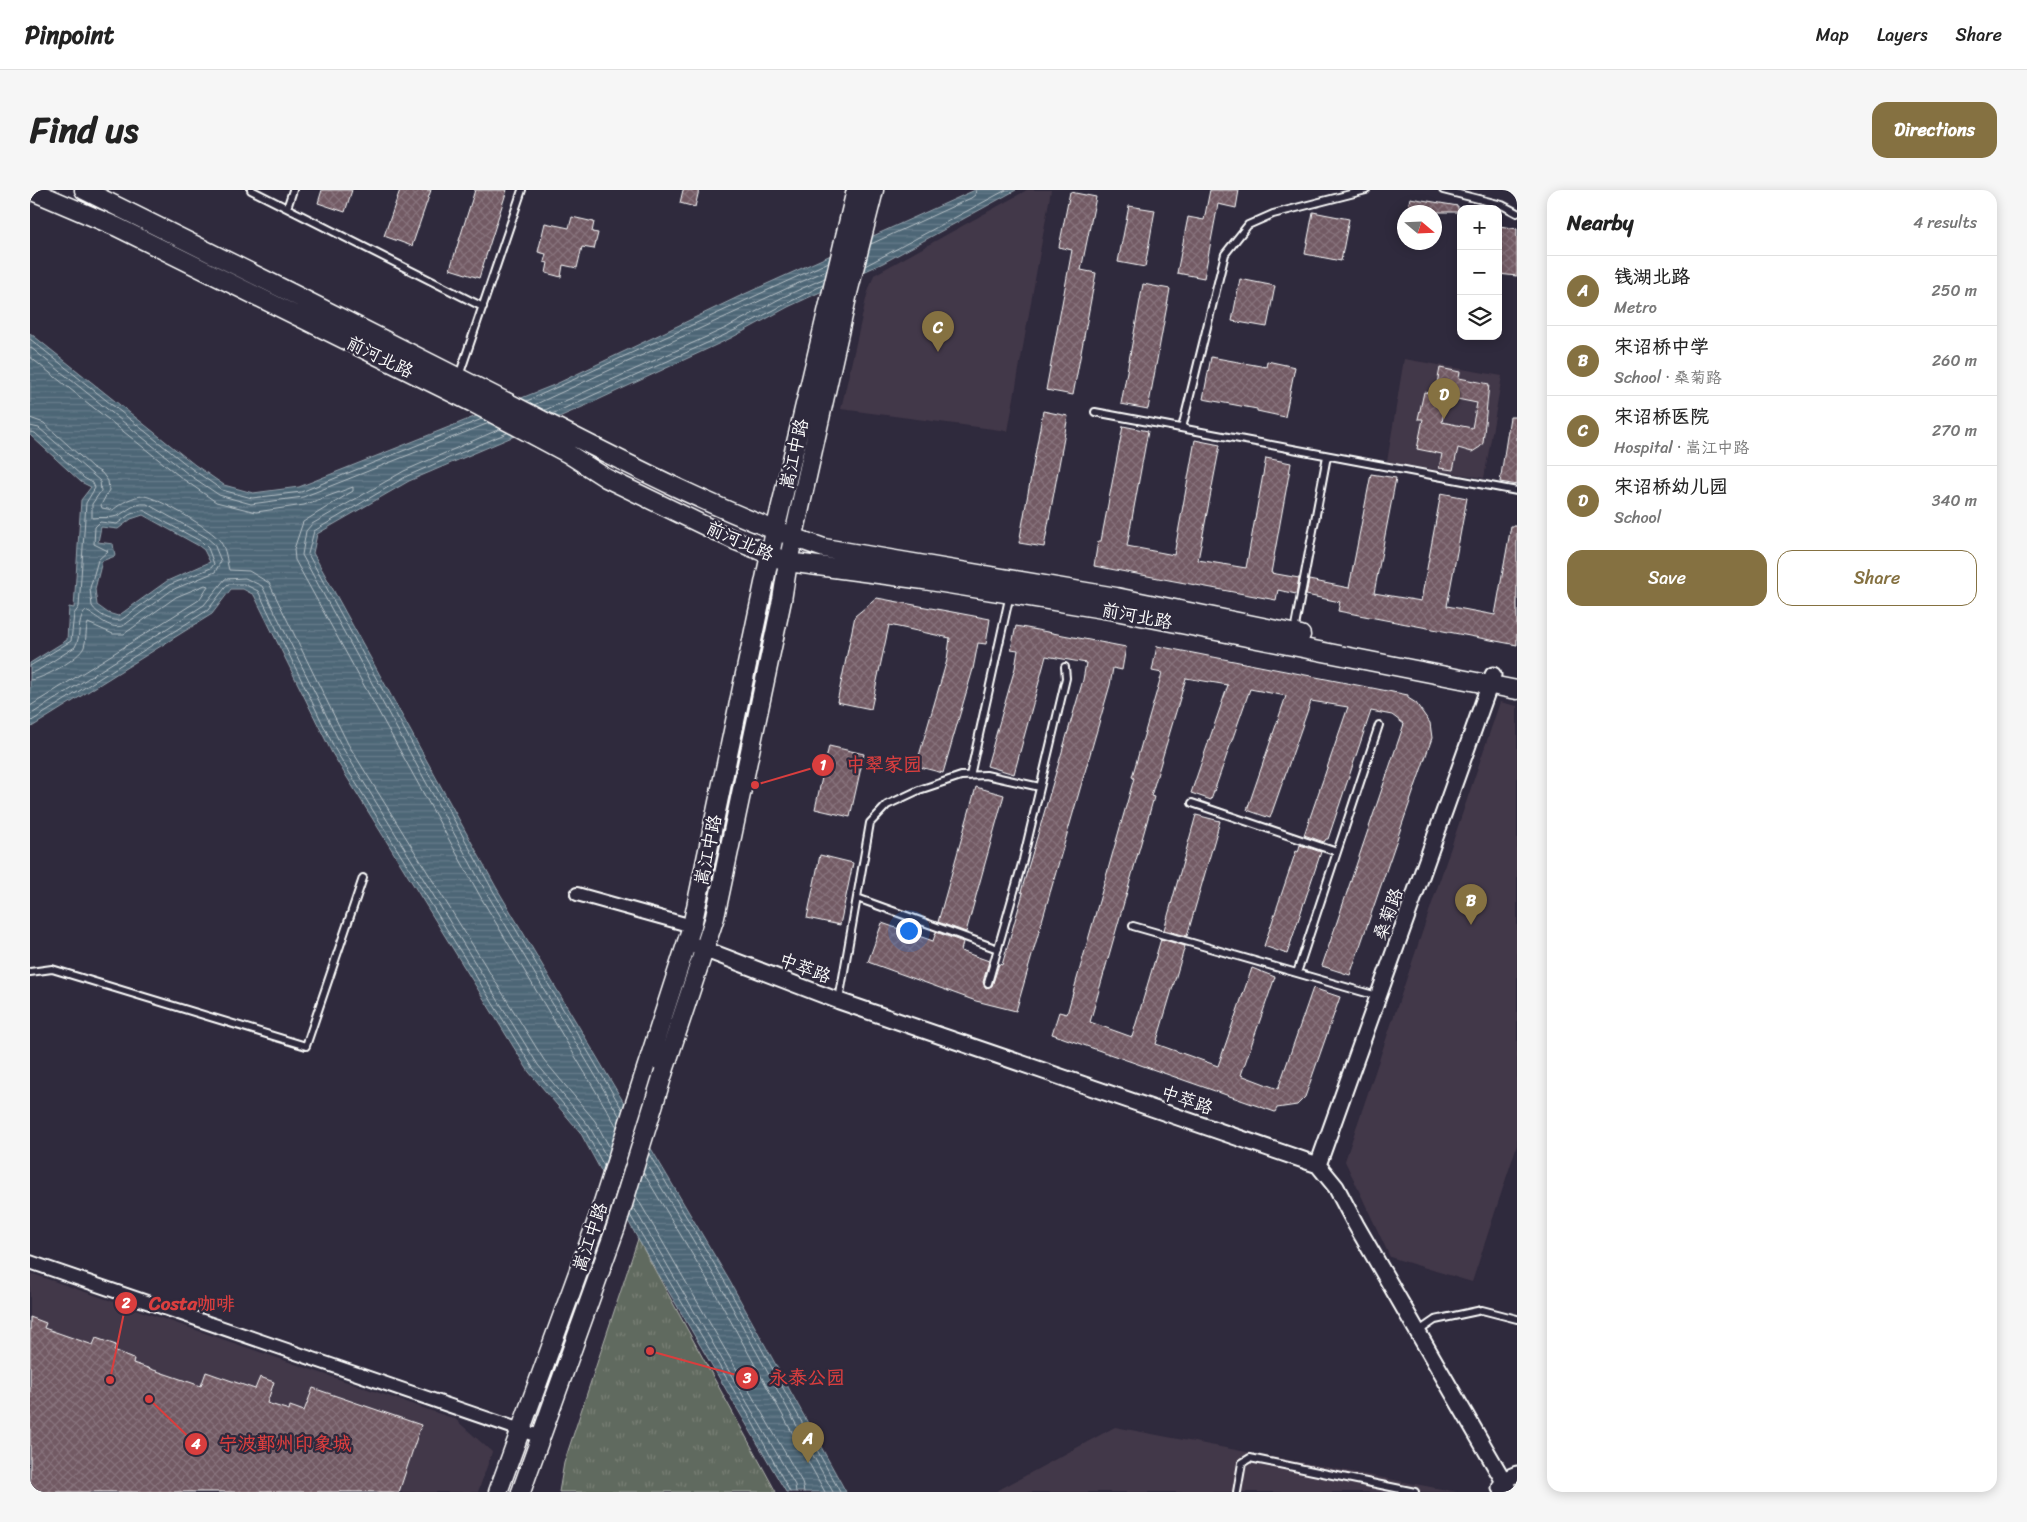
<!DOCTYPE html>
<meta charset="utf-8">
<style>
body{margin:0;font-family:Sriracha,"LXGW WenKai TC",sans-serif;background:#f6f6f6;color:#222}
.controls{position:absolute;right:15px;top:15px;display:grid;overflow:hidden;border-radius:10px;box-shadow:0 2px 12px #0003}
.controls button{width:45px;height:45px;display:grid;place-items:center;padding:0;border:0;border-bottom:1px solid #e0e0e0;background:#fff;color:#222;font:25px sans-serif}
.compass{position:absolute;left:1367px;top:15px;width:45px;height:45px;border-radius:50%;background:#fff;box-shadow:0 2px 12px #0003;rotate:109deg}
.you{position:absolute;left:878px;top:740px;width:18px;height:18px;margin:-12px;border:4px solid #fff;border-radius:50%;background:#1a73e8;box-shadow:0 0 0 8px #1a73e833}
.badge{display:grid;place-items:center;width:32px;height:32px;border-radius:50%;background:#857141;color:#fff;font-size:16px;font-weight:700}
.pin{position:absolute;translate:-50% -41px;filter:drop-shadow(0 1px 2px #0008)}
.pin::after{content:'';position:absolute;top:26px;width:18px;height:15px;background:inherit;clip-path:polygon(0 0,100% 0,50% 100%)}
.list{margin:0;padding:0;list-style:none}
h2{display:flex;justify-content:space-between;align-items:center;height:65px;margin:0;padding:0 20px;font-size:21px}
h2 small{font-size:16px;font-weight:400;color:#767676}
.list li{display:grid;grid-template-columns:32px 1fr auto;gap:15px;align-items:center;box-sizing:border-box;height:70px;padding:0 20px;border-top:1px solid #e0e0e0}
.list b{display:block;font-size:19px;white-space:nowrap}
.list p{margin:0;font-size:16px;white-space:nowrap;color:#767676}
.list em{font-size:16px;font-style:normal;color:#767676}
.actions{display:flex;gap:10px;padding:15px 20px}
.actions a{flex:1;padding:11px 0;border:1px solid #857141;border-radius:15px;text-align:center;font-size:18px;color:#857141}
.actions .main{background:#857141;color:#fff}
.icon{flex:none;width:28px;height:28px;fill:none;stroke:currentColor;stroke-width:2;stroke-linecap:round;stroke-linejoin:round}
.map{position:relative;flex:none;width:1487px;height:1302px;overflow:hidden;border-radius:15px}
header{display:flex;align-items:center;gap:30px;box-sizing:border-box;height:70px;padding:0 25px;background:#fff;border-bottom:1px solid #e0e0e0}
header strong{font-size:24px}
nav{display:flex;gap:28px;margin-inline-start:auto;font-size:18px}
.intro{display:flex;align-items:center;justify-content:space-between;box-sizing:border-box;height:120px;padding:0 30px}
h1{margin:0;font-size:35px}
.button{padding:12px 22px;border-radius:15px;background:#857141;color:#fff;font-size:18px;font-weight:700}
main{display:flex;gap:30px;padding:0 30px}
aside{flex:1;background:#fff;border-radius:15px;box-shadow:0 2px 12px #0003}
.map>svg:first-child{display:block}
.built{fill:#433849}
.park{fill:url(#park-tufts);stroke:#b0b4ae}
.water{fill:url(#water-rules);stroke:#94a3ad;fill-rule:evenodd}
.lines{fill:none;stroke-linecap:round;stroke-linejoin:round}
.shore{stroke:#b8c2c8;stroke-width:1}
.building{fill:url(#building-cross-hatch);stroke:#fff;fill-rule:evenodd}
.service-casing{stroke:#fff;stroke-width:10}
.minor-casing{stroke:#fff;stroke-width:16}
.tertiary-casing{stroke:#fff;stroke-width:19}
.secondary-casing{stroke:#fff;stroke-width:21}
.service{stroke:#2f2a3d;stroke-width:6}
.minor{stroke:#2f2a3d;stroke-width:12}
.tertiary{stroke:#2f2a3d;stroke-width:15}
.secondary{stroke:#2f2a3d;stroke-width:18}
.secondary-bridge-casing{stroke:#fff;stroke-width:21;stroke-linecap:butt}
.secondary-bridge{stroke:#2f2a3d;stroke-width:18}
.labels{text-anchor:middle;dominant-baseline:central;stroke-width:4.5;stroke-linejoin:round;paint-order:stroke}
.street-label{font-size:18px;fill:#fff;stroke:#2f2a3d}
.leader{fill:none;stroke:#da3e3e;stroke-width:2}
.callout-dot{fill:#da3e3e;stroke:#2f2a3d;stroke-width:2}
.mark-label{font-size:15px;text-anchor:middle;font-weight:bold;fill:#fff}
.callout-label{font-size:19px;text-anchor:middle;font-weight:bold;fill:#da3e3e;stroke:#2f2a3d;stroke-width:4.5;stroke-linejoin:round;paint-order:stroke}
</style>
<header>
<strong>Pinpoint</strong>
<nav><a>Map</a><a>Layers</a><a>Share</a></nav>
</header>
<div class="intro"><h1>Find us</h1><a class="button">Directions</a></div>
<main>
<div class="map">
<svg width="1487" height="1302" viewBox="0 0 1487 1302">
<defs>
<pattern id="park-tufts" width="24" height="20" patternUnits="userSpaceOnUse" patternTransform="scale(1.25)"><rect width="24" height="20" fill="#616a5e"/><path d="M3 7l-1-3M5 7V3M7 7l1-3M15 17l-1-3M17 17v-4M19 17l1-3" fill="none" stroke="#798076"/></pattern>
<pattern id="water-rules" width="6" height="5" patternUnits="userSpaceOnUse" patternTransform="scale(1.25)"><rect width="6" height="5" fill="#4d6676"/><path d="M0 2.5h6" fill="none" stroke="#687d8b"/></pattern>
<pattern id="building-cross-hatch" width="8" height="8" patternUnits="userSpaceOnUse" patternTransform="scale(1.25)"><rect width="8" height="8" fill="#725a64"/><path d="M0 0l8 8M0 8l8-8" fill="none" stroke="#87737b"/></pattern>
</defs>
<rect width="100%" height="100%" fill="#2f2a3d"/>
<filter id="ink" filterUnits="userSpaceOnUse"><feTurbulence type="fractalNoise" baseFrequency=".02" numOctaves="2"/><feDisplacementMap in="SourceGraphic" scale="10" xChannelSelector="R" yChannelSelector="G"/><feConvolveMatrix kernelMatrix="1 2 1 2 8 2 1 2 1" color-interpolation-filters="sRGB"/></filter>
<g filter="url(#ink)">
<path class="built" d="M997,0H1021L978,241L811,219L837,105L844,85Z
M1374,169L1472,186L1454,288L1357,272Z
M1470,512L1487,516V955L1442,1092L1360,1067L1315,971Z
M0,1083L425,1229L462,1262L448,1302H0Z
M1085,1237L1427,1302H965Z"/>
<path class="park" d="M608,1049L746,1302H529L534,1273Z"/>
<path class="water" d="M945,0H986L853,73L758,117L701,148L557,215L379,291L287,344L283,363L466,697L699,1090L816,1302H756L608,1049L550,942L499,882L302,563L224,405L213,399H201L182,424L0,538V473L37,450L39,417L44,418L51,310L61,297L51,292L0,245V143L165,275L194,295L223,303L269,297L524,195L708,107ZM113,325L169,356L174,360L180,372L137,391L88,426L78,423L67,415L65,399L72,371L85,366L83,354L68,352L71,337L88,339L101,329Z"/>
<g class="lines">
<path class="shore" d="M841,54L941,8L945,5L946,0
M835,76L976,0
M0,149L162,279L192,300L222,308L271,302L452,229
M0,157L158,284L189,305L221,314L273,307L459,233
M0,167L153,289L186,312L226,322L274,315L323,297V301L273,332L264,359L265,370L450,706L587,937
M497,211L799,72
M504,215L797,80
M515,220L696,138L753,107L795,88
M522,224L699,143L793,95
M0,228L14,233L62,277L72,283L78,291L79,300L71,315L72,318L83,320C91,313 103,306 114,306C127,307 183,340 190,351C197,361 196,369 199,380L219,381L239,393L318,554L514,870L565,931L580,958
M0,236L9,238L70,291L71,301L62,314V328C69,327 76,328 83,327C94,326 101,312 117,314L176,347L184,354L191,371L185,382L142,400L93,436C77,440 68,425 55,421C46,434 52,445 45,457L7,481L0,483
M470,239L374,281L282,334L276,341L272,365L456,702L590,927
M0,242L5,243L54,288L63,293L65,298L56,313L49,417L44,424L41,451L0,476
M477,243L377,286L284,341L278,364L462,699L592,919
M113,320L172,352L178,358L184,374L181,378L139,395L91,430C81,432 67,424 62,416L60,398L68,370L78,361L64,354L65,337L70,332L87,334L99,325Z
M0,490C12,490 50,468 54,457C57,449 55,440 58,433L83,444H94L146,407L175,395L178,396L169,410L0,516
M0,525L174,415L195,389L215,388L232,396L312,557L508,875L559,936L577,968
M0,532L178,420L198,394H214L228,401L306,561L503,878L554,939L574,976
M619,964L695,1092L810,1302
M616,972L690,1095L803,1302
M613,982L683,1099L795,1302
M606,1006L772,1292L774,1302
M603,1016L765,1295L766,1302
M600,1025L719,1226L760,1302"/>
</g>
<path class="building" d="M292,0H322L315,22L288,13Z
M370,0H401L382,56L354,46Z
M445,0H477L449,88L420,79Z
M653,0H669L665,17L650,13Z
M1180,0H1209L1206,18L1188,14L1174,88L1147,83L1158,27L1174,30Z
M1040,2L1066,7L1051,80L1066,83L1043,205L1016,200L1042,60L1029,57Z
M1380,8L1428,16V22H1377Z
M1099,16L1125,20L1115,77L1088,72Z
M1283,22L1319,29L1311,71L1275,64Z
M542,27L564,32L562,42L568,43L564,59L552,57L547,78L533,75L531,87L516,83L518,73L514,72L516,64L508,62L515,33L539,38Z
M1470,36L1487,39V86L1468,84Z
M1210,89L1245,96L1237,137L1202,131Z
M1113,94L1140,99L1118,219L1091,214Z
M1181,167L1236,177L1237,171L1265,177L1255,227L1227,221V219L1173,209Z
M1410,178L1430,182L1429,188L1459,194L1453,253L1450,257L1442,262L1428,258L1423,280L1409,278L1412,264L1387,259L1393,229H1388L1394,202L1405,204ZM1417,207L1447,213L1442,238L1412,232Z
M1013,221L1038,226L1014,357L989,353Z
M1480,227H1487V295L1470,292Z
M1093,236L1118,241L1097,356L1144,365L1165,250L1190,255L1168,370L1216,378L1236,268L1261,273L1241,383L1269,388L1266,404L1248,400L1246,410L1064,376L1068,351H1071Z
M1341,284L1366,288L1344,403L1391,411L1411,303L1437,308L1417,416L1465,425L1481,336H1487V455L1308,421L1310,412L1276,405L1279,390L1319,398Z
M847,408L960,429L956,454L948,453L943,479L913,583L886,576L917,470L920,448L859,435L841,519L807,512L825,426Z
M986,436L1096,457L1092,480L1083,478L1080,495L986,821L946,811L838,772L852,733L903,751L906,742L933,752L931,761L959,771L953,792L956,798L962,796L969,774L972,775L993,703L991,702L1053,490L1056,473L1016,466L984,584L957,576L985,478L988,460L981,459Z
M1127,456L1378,505V508L1386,513L1400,533L1402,548L1320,785L1292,776L1374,534L1362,525L1341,521L1298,649H1296L1294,652L1274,645L1318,517L1281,511L1240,628L1217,620L1256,506L1220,499L1181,610L1161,603L1198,495L1156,488L1121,606L1124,607L1060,832L1102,847L1131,749L1155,756L1126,854L1188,876L1222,778L1245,787L1211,885L1248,899L1283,798L1310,807L1275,907L1267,915L1247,918L1245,922L1022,844L1029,822L1037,824L1104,588L1102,587L1132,483L1122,481Z
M799,556L834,564L820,627L785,619Z
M946,597L974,605L936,742L908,732Z
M1166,625L1190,631L1157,746L1134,740Z
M1270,655L1291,662L1257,764L1234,756L1266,661L1268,662Z
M790,665L823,673L810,735L777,728Z
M0,1127L16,1133L14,1138L63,1155L66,1148L86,1155L84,1161L104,1169L103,1173L171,1196L176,1182L225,1199L230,1187L244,1192L237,1213L259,1220L260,1216L274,1221L283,1198L391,1235L369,1302H0Z"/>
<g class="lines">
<defs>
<path id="service" d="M221,0L453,117
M1413,0L1472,15L1487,23
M257,18L263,0
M429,186L492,0
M1065,222L1487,301
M1152,238L1195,64L1218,35L1243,24L1336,0
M1264,442L1297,266
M940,586L980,404
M1162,613L1307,662
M827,708L968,759
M1103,736L1347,806
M0,782L22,779L276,856L333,688
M1267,783L1349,535
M958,793L993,670L1036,488L1035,477
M809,810L840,633L857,615L889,600L931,586L956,585L1010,597
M1389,1141L1405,1130L1452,1120L1487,1129
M1207,1302L1212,1273L1220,1268L1385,1302"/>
<path id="minor" d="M547,704L662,736
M0,1072L511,1247"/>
<path id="tertiary" d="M663,755L809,811L1288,975L1306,997L1326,1035L1480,1302
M1288,975L1463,485
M1470,1298L1473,1290L1487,1284"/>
<path id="secondary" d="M0,0L87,37L443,213L537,263L576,288L704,350L758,372L894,390L1085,421L1487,500
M54,0C190,67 326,135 461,204C569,259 678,319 794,358L1086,407L1271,445
M634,881L685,727L752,410L758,372L818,103L844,0
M468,1302L568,1028L662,736L745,341L826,0
M491,1302L586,1037"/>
</defs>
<use href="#service" class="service-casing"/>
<use href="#minor" class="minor-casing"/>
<use href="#tertiary" class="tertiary-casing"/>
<use href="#secondary" class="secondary-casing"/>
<use href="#service" class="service"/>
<use href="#minor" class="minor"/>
<use href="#tertiary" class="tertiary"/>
<use href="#secondary" class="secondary"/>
<defs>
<path id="secondary-bridge" d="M586,1037L634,881"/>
</defs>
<use href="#secondary-bridge" class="secondary-bridge-casing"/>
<use href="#secondary-bridge" class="secondary-bridge"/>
</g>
</g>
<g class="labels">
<g class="street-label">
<text transform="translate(350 167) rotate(26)">前河北路</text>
<text transform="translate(764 264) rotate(-77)">嵩江中路</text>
<text transform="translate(710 351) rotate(24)">前河北路</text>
<text transform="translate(1107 426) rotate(11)">前河北路</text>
<text transform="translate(678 660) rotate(-78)">嵩江中路</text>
<text transform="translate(1358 724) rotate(-70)">桑菊路</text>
<text transform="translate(775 778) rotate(21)">中萃路</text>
<text transform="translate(1157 910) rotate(19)">中萃路</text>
<text transform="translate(560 1047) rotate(-71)">嵩江中路</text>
</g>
</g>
<path class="leader" d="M725 595L793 575M80 1190L96 1113M620 1161L717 1188M119 1209L166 1254"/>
<g class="callout-dot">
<circle cx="725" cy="595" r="5"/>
<circle cx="80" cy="1190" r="5"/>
<circle cx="620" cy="1161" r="5"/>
<circle cx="119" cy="1209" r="5"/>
<circle cx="793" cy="575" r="12"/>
<circle cx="96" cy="1113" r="12"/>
<circle cx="717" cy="1188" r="12"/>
<circle cx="166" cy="1254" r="12"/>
</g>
<g class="mark-label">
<text x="793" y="580">1</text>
<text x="96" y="1118">2</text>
<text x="717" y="1193">3</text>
<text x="166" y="1259">4</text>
</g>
<g class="callout-label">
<text x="854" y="581">中翠家园</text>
<text x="162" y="1120">Costa咖啡</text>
<text x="777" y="1194">永泰公园</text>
<text x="255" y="1260">宁波鄞州印象城</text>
</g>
</svg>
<div class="controls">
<button>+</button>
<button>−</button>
<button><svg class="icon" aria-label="layers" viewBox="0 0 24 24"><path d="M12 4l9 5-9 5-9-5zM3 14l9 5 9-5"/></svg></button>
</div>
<svg class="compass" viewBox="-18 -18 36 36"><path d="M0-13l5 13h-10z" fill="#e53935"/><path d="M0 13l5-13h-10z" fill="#767676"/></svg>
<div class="you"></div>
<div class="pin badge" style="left:778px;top:1273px">A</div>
<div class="pin badge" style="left:1441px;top:735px">B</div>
<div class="pin badge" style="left:908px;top:162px">C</div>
<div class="pin badge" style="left:1414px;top:229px">D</div>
</div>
<aside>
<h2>Nearby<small>4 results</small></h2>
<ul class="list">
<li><span class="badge">A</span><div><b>钱湖北路</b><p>Metro</p></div><em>250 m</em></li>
<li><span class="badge">B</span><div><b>宋诏桥中学</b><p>School · 桑菊路</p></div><em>260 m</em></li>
<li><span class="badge">C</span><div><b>宋诏桥医院</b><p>Hospital · 嵩江中路</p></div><em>270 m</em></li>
<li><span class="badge">D</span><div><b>宋诏桥幼儿园</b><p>School</p></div><em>340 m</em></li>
</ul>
<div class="actions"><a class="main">Save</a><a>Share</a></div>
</aside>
</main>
